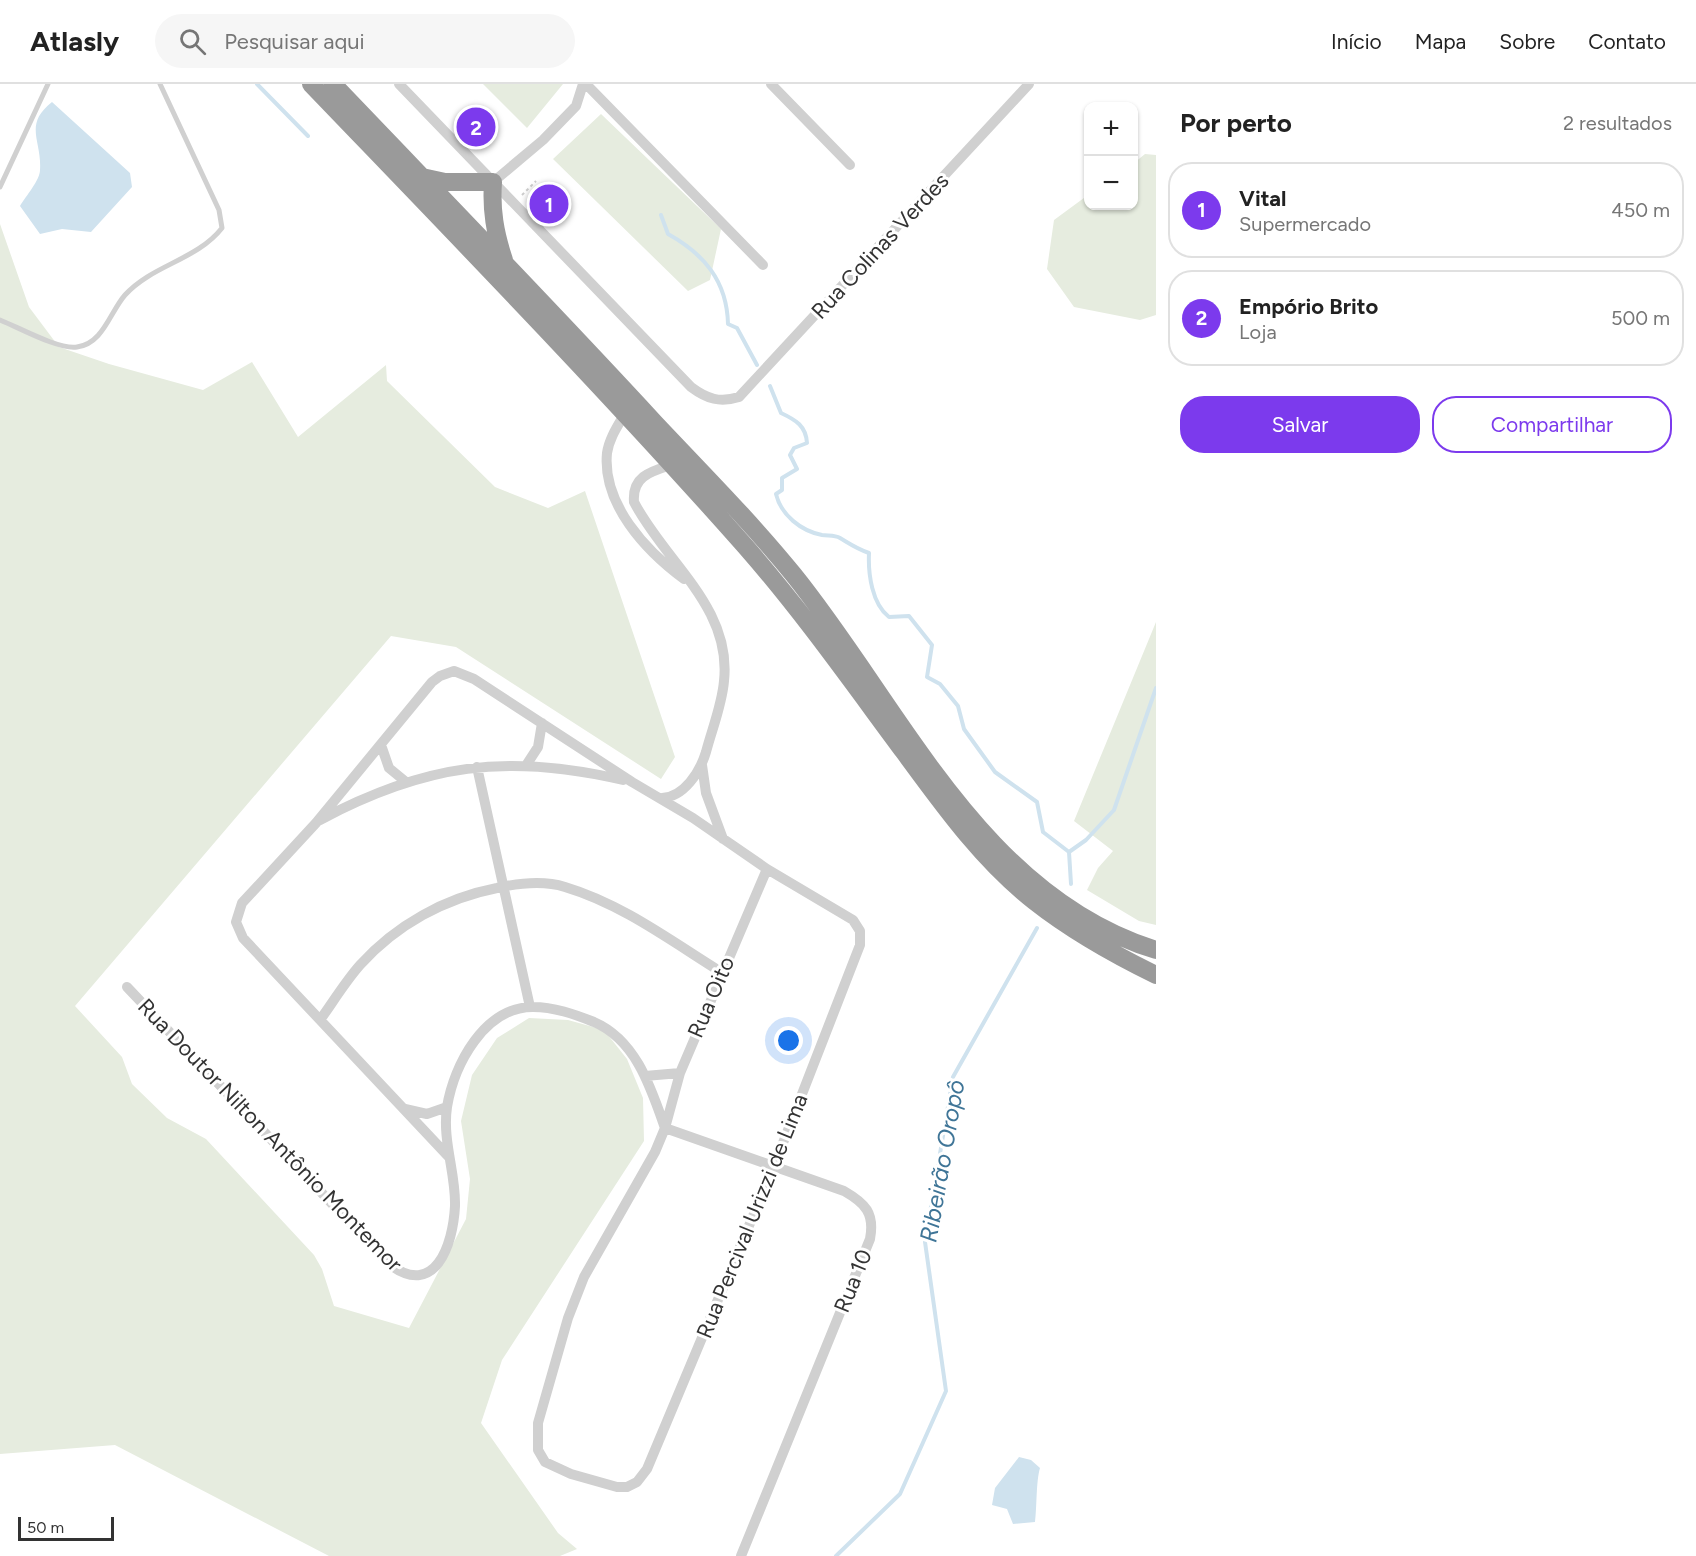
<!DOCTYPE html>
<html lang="pt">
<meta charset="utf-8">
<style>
body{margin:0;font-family:Figtree,sans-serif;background:#f6f6f6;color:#222}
.controls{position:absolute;right:18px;top:18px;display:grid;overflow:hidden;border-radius:12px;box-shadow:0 2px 4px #0004}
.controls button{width:54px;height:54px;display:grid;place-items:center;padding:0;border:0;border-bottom:2px solid #e0e0e0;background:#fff;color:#222;font:30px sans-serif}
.scale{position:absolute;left:18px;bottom:15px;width:96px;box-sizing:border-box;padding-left:6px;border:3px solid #333;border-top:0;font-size:16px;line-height:21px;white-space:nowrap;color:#333;-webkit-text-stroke:4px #fff;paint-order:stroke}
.you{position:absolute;left:789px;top:957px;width:21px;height:21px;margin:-15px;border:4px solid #fff;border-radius:50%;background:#1a73e8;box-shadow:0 0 0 9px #1a73e833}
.badge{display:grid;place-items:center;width:39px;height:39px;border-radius:50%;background:#7c3aed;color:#fff;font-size:20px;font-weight:700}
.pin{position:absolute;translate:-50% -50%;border:3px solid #fff;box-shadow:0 2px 6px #0006}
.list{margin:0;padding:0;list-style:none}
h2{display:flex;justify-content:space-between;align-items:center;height:78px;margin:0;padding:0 24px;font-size:26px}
h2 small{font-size:20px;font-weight:400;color:#767676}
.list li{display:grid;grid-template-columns:39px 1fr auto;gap:18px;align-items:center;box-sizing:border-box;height:96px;margin:0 12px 12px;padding:0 12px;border:2px solid #e0e0e0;border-radius:24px}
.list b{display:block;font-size:22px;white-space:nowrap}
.list p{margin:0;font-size:20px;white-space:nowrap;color:#767676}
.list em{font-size:20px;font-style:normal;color:#767676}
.actions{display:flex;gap:12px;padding:18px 24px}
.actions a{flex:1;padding:14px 0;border:2px solid #7c3aed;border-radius:24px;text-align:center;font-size:21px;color:#7c3aed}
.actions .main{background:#7c3aed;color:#fff}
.icon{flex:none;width:33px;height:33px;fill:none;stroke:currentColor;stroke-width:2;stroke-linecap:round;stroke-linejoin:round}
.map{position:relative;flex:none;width:1156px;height:1472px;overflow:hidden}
header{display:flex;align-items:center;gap:36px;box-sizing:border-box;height:84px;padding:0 30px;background:#fff;border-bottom:2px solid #e0e0e0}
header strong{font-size:28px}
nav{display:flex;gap:33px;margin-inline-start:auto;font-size:21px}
.search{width:420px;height:54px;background:#f6f6f6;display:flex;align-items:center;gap:15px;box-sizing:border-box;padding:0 21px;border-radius:33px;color:#767676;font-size:22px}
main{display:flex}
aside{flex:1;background:#fff}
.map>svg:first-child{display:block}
.green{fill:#e6ecdf}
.water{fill:#cfe2ee}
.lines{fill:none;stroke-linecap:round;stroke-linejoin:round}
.stream{stroke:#cfe2ee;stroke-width:4}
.path{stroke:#cdcdcd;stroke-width:2;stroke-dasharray:3 3;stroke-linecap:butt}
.lane{stroke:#d0d0d0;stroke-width:5}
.street{stroke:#d0d0d0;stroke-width:10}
.highway{stroke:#9a9a9a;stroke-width:18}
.labels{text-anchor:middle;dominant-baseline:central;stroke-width:6;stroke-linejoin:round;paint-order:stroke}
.street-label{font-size:22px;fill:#333;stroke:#fff}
.water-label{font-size:24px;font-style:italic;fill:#3f7597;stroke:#fff}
</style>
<header>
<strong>Atlasly</strong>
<div class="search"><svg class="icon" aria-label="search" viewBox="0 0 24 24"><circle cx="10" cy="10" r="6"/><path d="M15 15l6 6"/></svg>Pesquisar aqui</div>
<nav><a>Início</a><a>Mapa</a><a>Sobre</a><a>Contato</a></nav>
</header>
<main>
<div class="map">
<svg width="1156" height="1472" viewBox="0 0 1156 1472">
<rect width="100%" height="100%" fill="#fff"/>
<path class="green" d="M483,0H563L527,44Z
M601,30L721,145L710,196L688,207L553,75Z
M1145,70L1156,71V231L1140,236L1074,223L1047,185L1054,136L1088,111V122H1134V79Z
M0,140L29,223L59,263L109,280L203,306L252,278L298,353L386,281L387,297L495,403L548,424L585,407L675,673L661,695L456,563L391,552L75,922L122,973L132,1000L167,1034L206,1055L314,1171L322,1185L334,1222L409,1244L466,1135L470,1095L461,1037L472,991L497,954L529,934L568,936L604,946L627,975L643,1014L644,1057L502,1276L481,1339L558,1449L577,1465L560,1472H329L115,1361L0,1370Z
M1156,538V841L1139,837L1087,806L1098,784L1113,767L1074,737Z"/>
<path class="water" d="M52,18L130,89L132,103L91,148L62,145L40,150L20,122C26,112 40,96 40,86C42,56 23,41 52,18Z
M1019,1373L1031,1376L1040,1384C1036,1397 1037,1423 1035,1438L1013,1440L1007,1425L992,1421L995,1404Z"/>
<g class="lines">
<path class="stream" d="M257,0L308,52
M661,131L668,150C704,170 727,197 728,240L737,244L757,281
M770,302L781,329C796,336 806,342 807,359L794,364L790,371L797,385L782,394V406L776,410C781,431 801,447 822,451C828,452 835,451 840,454C850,460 857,465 869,469C868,490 872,520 889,533L909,532L932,561L927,593L940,600L958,622L964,645L995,688L1037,718L1043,748L1069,768
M1071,800L1069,768L1086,756L1114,726L1156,604
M836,1472L900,1410L946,1307L925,1158L953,993L1037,844"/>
<path class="path" d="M522,111L536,97"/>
<path class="lane" d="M0,103L48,0
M0,236C18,243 59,266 77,263C103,260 110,228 125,211C152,181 197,176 222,144L219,126L160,0"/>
<path class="street" d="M399,0L691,303C707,315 720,319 739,313L1029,0
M586,0L763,181
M771,0L850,81
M493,98L543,56L576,22L583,0
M624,331C617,343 609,355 607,369C602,420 646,467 684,495
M381,661L389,684L406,698
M527,680L538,663L542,639
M702,681L706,709L723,755
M477,683L530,923
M662,714C684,713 700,688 706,668C712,645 722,621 724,597C732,523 665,478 634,418C632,393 649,388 671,381
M320,736C425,680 507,669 623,696
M127,903L389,1180C435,1215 453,1161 455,1122C456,1089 442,1057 447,1023C454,981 484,923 533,923C554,923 574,930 594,938C636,956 651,1004 665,1044
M320,936C333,918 345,898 360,881C396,841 445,814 497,804C519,799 543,796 565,803C622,820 671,857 721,888
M645,992L680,989
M405,1025L427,1030L447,1023
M665,1044L844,1107C865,1119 875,1129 870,1155L741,1472
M448,1072L243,854L236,838L242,819L316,739L432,598L440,592L454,587L474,595L632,698L693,734L767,785L853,836L860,847V861L774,1082L647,1385L637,1398L627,1403H617L571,1390L545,1378L538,1366V1339L568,1234L584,1193L655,1068L665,1044L680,989L767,785"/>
<path class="highway" d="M311,0C457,152 605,304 745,462C802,527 852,598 904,668C943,721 982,776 1034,817C1072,847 1113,870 1156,891
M333,0C440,112 549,224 654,338C701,388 750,437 793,490C900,622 980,812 1156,866
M422,93L445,98H493C491,126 495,149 504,176"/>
</g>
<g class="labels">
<g class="street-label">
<text transform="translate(880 162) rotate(-47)">Rua Colinas Verdes</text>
<text transform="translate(711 913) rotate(-67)">Rua Oito</text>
<text transform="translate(270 1051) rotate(46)">Rua Doutor Nilton Antônio Montemor</text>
<text transform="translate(752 1132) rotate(-68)">Rua Percival Urizzi de Lima</text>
<text transform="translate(853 1197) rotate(-68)">Rua 10</text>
</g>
<g class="water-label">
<text transform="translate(942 1077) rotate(-80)">Ribeirão Oropô</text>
</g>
</g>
</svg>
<div class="controls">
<button>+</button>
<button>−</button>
</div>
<div class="scale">50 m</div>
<div class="you"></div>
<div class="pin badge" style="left:549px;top:120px">1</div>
<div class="pin badge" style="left:476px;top:43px">2</div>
</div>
<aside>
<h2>Por perto<small>2 resultados</small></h2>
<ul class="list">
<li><span class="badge">1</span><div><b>Vital</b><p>Supermercado</p></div><em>450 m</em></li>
<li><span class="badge">2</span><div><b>Empório Brito</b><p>Loja</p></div><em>500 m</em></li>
</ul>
<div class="actions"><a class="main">Salvar</a><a>Compartilhar</a></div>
</aside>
</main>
